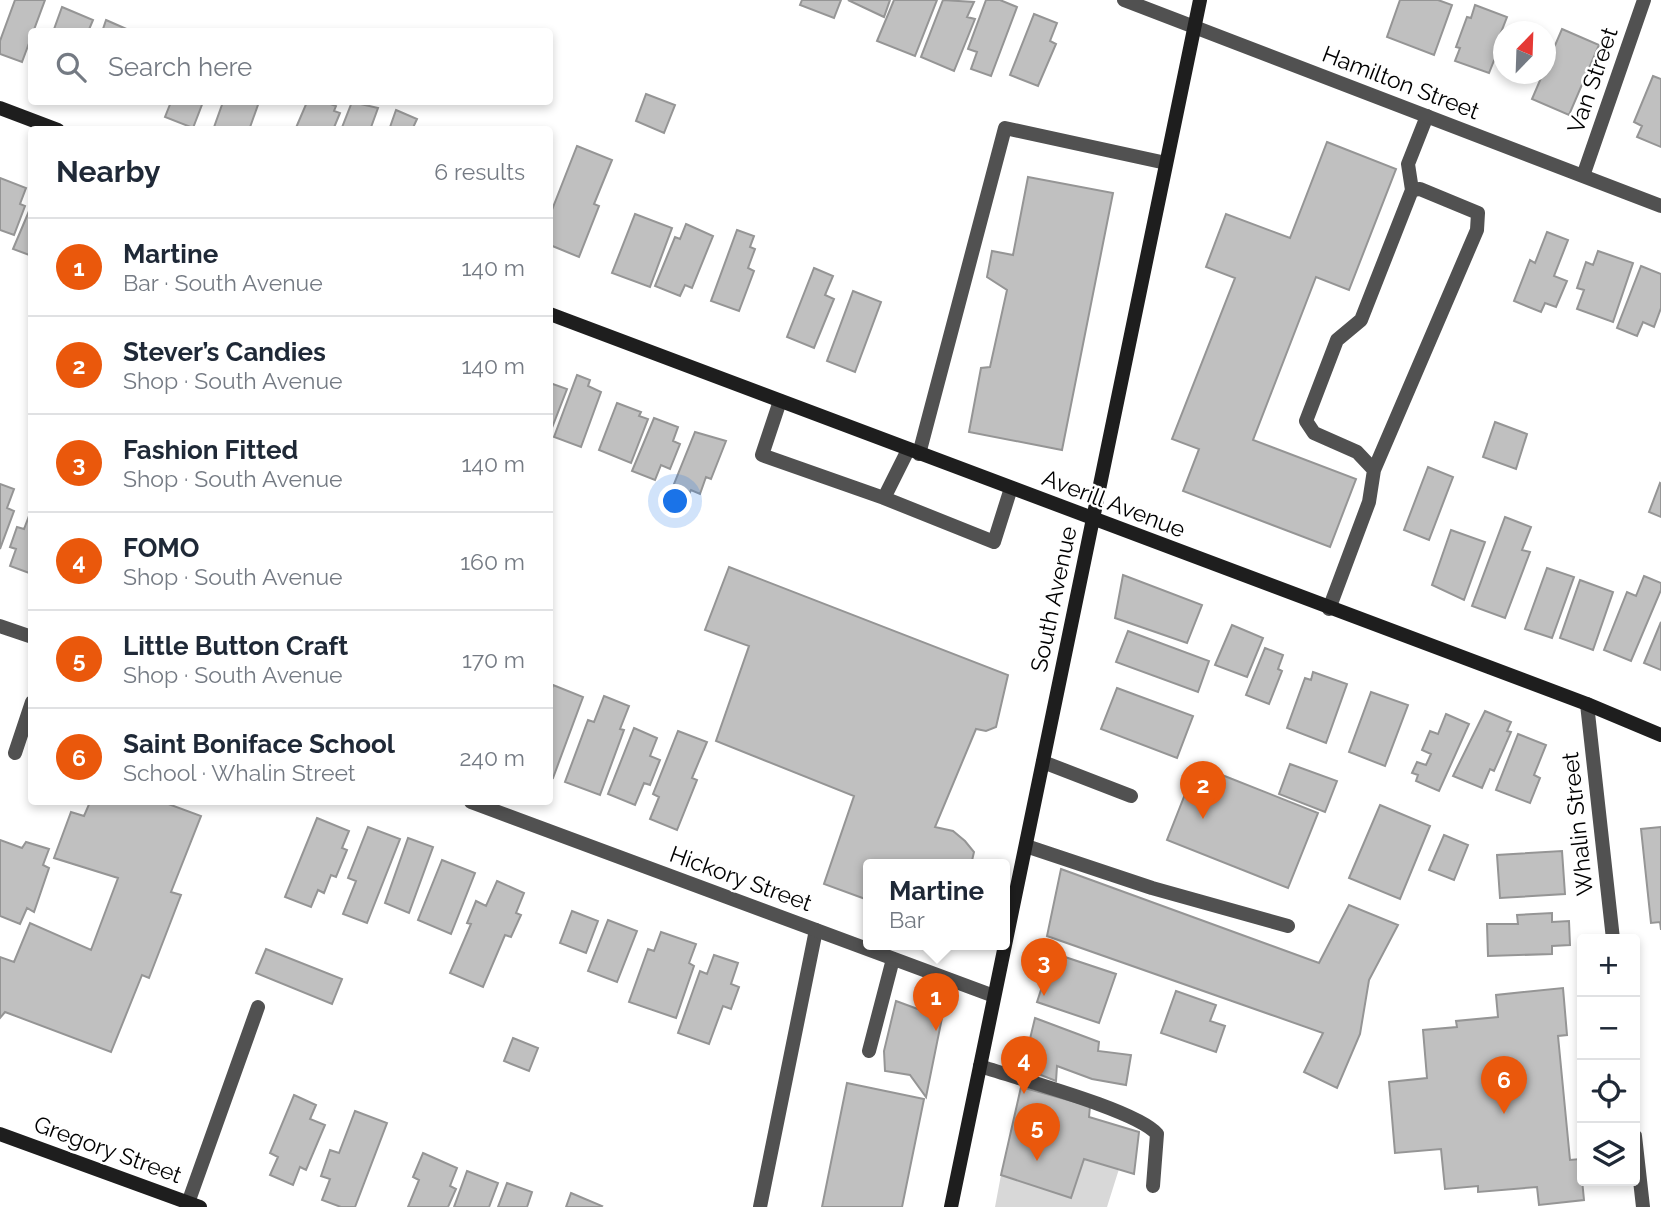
<!DOCTYPE html>
<meta charset="utf-8">
<style>
body{margin:0;font-family:Raleway,sans-serif;background:#f2f2f3;color:#1f2937}
.controls{position:absolute;right:21px;bottom:21px;display:grid;overflow:hidden;border-radius:7px;box-shadow:0 4px 10px #0003}
.controls button{width:63px;height:63px;display:grid;place-items:center;padding:0;border:0;border-bottom:2px solid #e0e1e3;background:#fff;color:#1f2937;font:35px sans-serif}
.compass{position:absolute;left:1493px;top:21px;width:63px;height:63px;border-radius:50%;background:#fff;box-shadow:0 4px 10px #0003;rotate:23deg}
.you{position:absolute;left:676px;top:502px;width:24px;height:24px;margin:-18px;border:5px solid #fff;border-radius:50%;background:#1a73e8;box-shadow:0 0 0 10px #1a73e833}
.badge{display:grid;place-items:center;width:46px;height:46px;border-radius:50%;background:#ea580c;color:#fff;font-size:23px;font-weight:700}
.pin{position:absolute;translate:-50% -58px;filter:drop-shadow(0 2px 4px #0008)}
.pin::after{content:'';position:absolute;top:37px;width:24px;height:21px;background:inherit;clip-path:polygon(0 0,100% 0,50% 100%)}
.popup{position:absolute;left:863px;top:859px;width:147px;height:91px;box-sizing:border-box;display:grid;place-content:center;border-radius:7px;background:#fff;filter:drop-shadow(0 2px 5px #0005);font-size:23px;white-space:nowrap;color:#747a83}
.popup b{font-size:26px;color:#1f2937}
.popup::after{content:'';position:absolute;left:50%;top:100%;margin-left:-14px;border:14px solid transparent;border-top-color:#fff}
.list{margin:0;padding:0;list-style:none}
h2{display:flex;justify-content:space-between;align-items:center;height:91px;margin:0;padding:0 28px;font-size:30px}
h2 small{font-size:23px;font-weight:400;color:#747a83}
.list li{display:grid;grid-template-columns:46px 1fr auto;gap:21px;align-items:center;box-sizing:border-box;height:98px;padding:0 28px;border-top:2px solid #e0e1e3}
.list b{display:block;font-size:26px;white-space:nowrap}
.list p{margin:0;font-size:23px;white-space:nowrap;color:#747a83}
.list em{font-size:23px;font-style:normal;color:#747a83}
.icon{flex:none;width:38px;height:38px;fill:none;stroke:currentColor;stroke-width:2;stroke-linecap:round;stroke-linejoin:round}
.map{position:relative;flex:none;width:1661px;height:1207px;overflow:hidden}
.search{position:absolute;background:#fff;box-shadow:0 4px 10px #0003;left:28px;top:28px;width:525px;height:77px;display:flex;align-items:center;gap:18px;box-sizing:border-box;padding:0 24px;border-radius:7px;color:#747a83;font-size:26px}
.panel{position:absolute;background:#fff;box-shadow:0 4px 10px #0003;left:28px;top:126px;width:525px;height:679px;border-radius:7px}
.map>svg:first-child{display:block}
.green{fill:#d8d8d8}
.building{fill:#c0c0c0;stroke:#959595;stroke-width:2}
.lines{fill:none;stroke-linecap:round;stroke-linejoin:round}
.lane{stroke:#515151;stroke-width:14}
.street{stroke:#515151;stroke-width:14}
.secondary{stroke:#1e1e1e;stroke-width:14}
.labels{text-anchor:middle;dominant-baseline:central;stroke-width:5;stroke-linejoin:round;paint-order:stroke}
.street-label{font-size:23px;fill:#000;stroke:#fff}
</style>
<div class="map">
<svg width="1661" height="1207" viewBox="0 0 1661 1207">
<rect width="100%" height="100%" fill="#fff"/>
<path class="green" d="M1084,1159L1119,1169L1107,1207H995L1001,1175L1071,1198Z"/>
<path class="building" d="M15,0H45L22,62L0,54V41Z
M802,0H841L834,18L800,5Z
M848,0H890L884,17Z
M894,0H937L915,56L877,41Z
M943,0L974,2L967,17L975,19L954,71L921,57Z
M986,0H1000L1017,7L991,76L971,69L977,52L968,49Z
M1400,0H1438L1452,5L1434,55L1387,37Z
M1475,5L1507,17L1500,35L1504,37V49L1500,60L1495,58L1489,73L1455,61L1460,48L1456,47L1467,17L1471,18Z
M62,7L93,20L88,32H53Z
M1034,14L1057,23L1050,41L1056,44L1038,86L1010,75Z
M106,20L131,31V32H102Z
M1562,29L1599,45L1569,115L1532,99Z
M1653,76L1661,79V147L1637,137L1642,126L1634,122Z
M646,94L675,105L664,133L636,121Z
M171,102H203L193,128L165,117Z
M223,102H259L249,130H213Z
M307,102H325L336,106L334,111L340,113L333,130H295Z
M352,102L378,108L370,130H341Z
M396,110L417,119L412,130H389Z
M1327,142L1396,169L1349,290L1316,277L1253,440L1356,479L1330,547L1183,491L1199,449L1172,439L1235,278L1206,267L1226,214L1290,238Z
M577,146L612,160L594,204L599,206L579,257L550,245V215Z
M1028,177L1113,193L1062,450L969,432L981,368L990,367L1007,290L987,277L992,251L1013,255Z
M0,178L26,188L20,204L25,206L14,235L0,230Z
M32,204V256L13,249Z
M635,214L672,228L650,287L612,273Z
M686,224L713,236L692,288L685,285L680,296L655,286L675,237L680,239Z
M737,230L754,236L750,247L755,249L748,268L754,271L739,311L711,301Z
M1547,232L1568,240L1554,276L1567,281L1556,307L1545,303L1541,312L1514,301L1530,260L1535,263Z
M1598,251L1633,263L1613,322L1577,309L1584,290L1577,288L1586,262L1593,265Z
M1641,266L1661,274V308L1654,327L1643,322L1637,336L1617,328Z
M814,268L833,276L825,295L834,299L814,348L787,337Z
M853,291L881,302L855,372L827,361Z
M577,375L590,380L588,386L601,392L581,447L554,437Z
M550,383L567,389L550,433Z
M617,403L641,412L639,416L648,419L631,463L599,450Z
M654,418L678,427L673,441L680,444L670,469L661,465L655,480L632,471Z
M1495,422L1527,434L1516,469L1483,457Z
M695,432L726,441L711,479L706,477L700,494L691,490L686,500L670,494Z
M1428,467L1453,477L1429,540L1404,530Z
M1660,483L1661,484V517L1649,512Z
M0,484L14,489L7,508L14,511L0,549Z
M32,508V574L10,566L16,549L10,547L17,527L24,529Z
M1505,517L1531,527L1522,550L1530,552L1505,618L1472,606Z
M1451,530L1485,542L1464,600L1432,585Z
M729,567L1008,675L996,727L986,731L976,729L935,827L953,831L965,841L974,852L971,865H868V900L824,884L854,796L716,741L749,646L705,630Z
M1547,568L1574,577L1552,638L1525,629Z
M1123,575L1202,605L1187,643L1115,618Z
M1644,576L1661,583V590L1631,661L1604,650L1627,592L1636,596Z
M1580,580L1613,592L1593,650L1560,638Z
M1661,622V670L1644,663Z
M1232,625L1263,638L1247,677L1215,665Z
M1128,631L1209,661L1198,692L1116,662Z
M1265,648L1283,655L1278,669L1282,671L1269,704L1246,695Z
M1313,672L1347,684L1326,743L1287,728L1305,678L1311,680Z
M553,685L583,697L553,778L550,777V695Z
M1117,688L1193,716L1177,758L1101,729Z
M1371,692L1408,705L1385,766L1349,752Z
M604,696L629,706L620,729L624,730L600,795L565,782L588,720L594,722Z
M1485,711L1511,722L1507,731L1511,732L1494,771L1490,769L1482,788L1453,776Z
M1446,714L1469,724L1439,791L1416,781L1418,775L1412,773L1417,762L1426,765L1431,754L1422,750L1430,731L1438,734Z
M634,728L657,738L650,756L660,760L650,785L644,783L635,805L608,794Z
M678,731L707,742L692,778L697,780L677,830L650,819L659,797L653,794Z
M1518,734L1546,745L1534,775L1540,778L1530,803L1496,790Z
M1290,764L1337,781L1325,812L1279,794Z
M1222,775L1318,813L1288,888L1167,840L1191,779L1216,789Z
M90,802H163L201,816L171,892L181,895L149,978L142,975L111,1052L5,1012L0,1018V957L14,962L30,923L91,950L118,878L54,858L71,812L84,816Z
M1380,805L1430,826L1400,899L1349,878Z
M317,818L349,831L342,848L347,850L336,877L331,875L324,893L318,890L311,907L285,897Z
M368,827L400,839L367,923L343,914L356,881L348,878Z
M1661,827V930L1660,922L1651,923L1641,829Z
M1444,835L1468,845L1454,880L1429,870Z
M408,838L433,847L409,913L385,903Z
M0,840L22,848L26,842L49,849L43,865L49,868L34,912L27,908L20,924L0,916Z
M1562,851L1565,894L1500,898L1497,855Z
M442,860L475,873L451,934L418,920Z
M1061,869L1319,963L1349,905L1398,925L1369,980L1360,1034L1337,1088L1304,1072L1323,1033L1047,936Z
M497,881L524,893L516,913L521,915L511,937L505,935L483,987L450,973L471,924L467,923L476,901L486,906Z
M572,911L598,921L586,953L560,943Z
M1552,913V922L1569,921L1570,945L1552,946V954L1488,956L1487,924H1518L1517,915Z
M608,920L637,931L617,982L588,971Z
M661,932L696,944L689,963L694,966L676,1018L629,1002L648,949L654,951Z
M266,949L342,979L332,1004L256,973Z
M1053,953L1116,974L1099,1023L1037,1002Z
M714,955L738,963L731,984L739,987L731,1009L723,1006L709,1044L678,1033L700,971L707,974Z
M1563,988L1567,1035L1558,1036L1570,1160L1580,1159L1584,1200L1539,1205L1537,1187L1478,1192V1186L1445,1189L1441,1149L1395,1153L1389,1082L1427,1078L1423,1030L1457,1027L1456,1021L1498,1017L1496,995Z
M1176,991L1216,1005L1210,1021L1225,1026L1216,1052L1161,1033Z
M896,1001L942,1018L926,1097L910,1075L885,1071L884,1051Z
M1035,1018L1099,1042L1098,1051L1131,1055L1126,1085L1092,1079L1057,1066L1056,1081L1023,1068Z
M513,1038L538,1048L529,1071L504,1061Z
M847,1083L924,1099L902,1207H822Z
M1021,1087L1090,1106L1089,1117L1139,1132L1134,1174L1084,1159L1071,1198L1001,1175Z
M294,1095L316,1105L310,1119L325,1125L306,1170L300,1167L293,1185L270,1175L278,1157L270,1153Z
M355,1111L387,1123L355,1207H341L322,1200L330,1179L321,1176L330,1150L339,1153Z
M423,1153L457,1168L450,1186L456,1189L448,1207H408L419,1180L413,1177Z
M467,1171L498,1183L489,1207H454Z
M507,1183L532,1192L527,1207H498Z
M571,1193L602,1206L601,1207H566Z"/>
<g class="lines">
<path class="lane" d="M1412,190L1408,164L1427,116
M780,401L762,455L884,498
M908,450L884,498L994,542L1011,488
M919,454L1005,128L1166,163
M1329,609L1369,502L1374,470L1357,452L1314,433L1306,421L1337,340L1361,320L1412,190L1420,189L1478,213L1477,230L1374,470
M15,753L32,702
M1043,762L1131,796
M1026,846L1152,888L1288,926
M869,1051L893,959
M980,1066C1015,1078 1137,1110 1157,1134L1153,1186
M188,1203L258,1007
M760,1207L816,930"/>
<path class="street" d="M1124,0L1661,206
M1583,176L1644,0
M0,626L32,637
M1587,704L1613,939
M471,802L994,996
M1635,1136L1643,1207"/>
<path class="secondary" d="M0,108L58,130
M550,314L1587,704L1661,735
M0,1134L200,1207
M951,1207L1200,0"/>
</g>
<g class="labels">
<g class="street-label">
<text transform="translate(1592 80) rotate(-71)">Van Street</text>
<text transform="translate(1401 82) rotate(21)">Hamilton Street</text>
<text transform="translate(1114 503) rotate(21)">Averill Avenue</text>
<text transform="translate(1053 599) rotate(-78)">South Avenue</text>
<text transform="translate(1577 824) rotate(-96)">Whalin Street</text>
<text transform="translate(741 878) rotate(20)">Hickory Street</text>
<text transform="translate(108 1149) rotate(20)">Gregory Street</text>
</g>
</g>
</svg>
<div class="controls">
<button>+</button>
<button>−</button>
<button><svg class="icon" aria-label="locate" viewBox="0 0 24 24"><circle cx="12" cy="12" r="6"/><path d="M12 2v4M12 18v4M2 12h4M18 12h4"/></svg></button>
<button><svg class="icon" aria-label="layers" viewBox="0 0 24 24"><path d="M12 4l9 5-9 5-9-5zM3 14l9 5 9-5"/></svg></button>
</div>
<svg class="compass" viewBox="-18 -18 36 36"><path d="M0-13l5 13h-10z" fill="#e53935"/><path d="M0 13l5-13h-10z" fill="#747a83"/></svg>
<div class="you"></div>
<div class="pin badge" style="left:936px;top:1031px">1</div>
<div class="popup"><b>Martine</b>Bar</div>
<div class="pin badge" style="left:1203px;top:819px">2</div>
<div class="pin badge" style="left:1044px;top:996px">3</div>
<div class="pin badge" style="left:1024px;top:1094px">4</div>
<div class="pin badge" style="left:1037px;top:1161px">5</div>
<div class="pin badge" style="left:1504px;top:1114px">6</div>
<div class="search"><svg class="icon" aria-label="search" viewBox="0 0 24 24"><circle cx="10" cy="10" r="6"/><path d="M15 15l6 6"/></svg>Search here</div>
<section class="panel">
<h2>Nearby<small>6 results</small></h2>
<ul class="list">
<li><span class="badge">1</span><div><b>Martine</b><p>Bar · South Avenue</p></div><em>140 m</em></li>
<li><span class="badge">2</span><div><b>Stever’s Candies</b><p>Shop · South Avenue</p></div><em>140 m</em></li>
<li><span class="badge">3</span><div><b>Fashion Fitted</b><p>Shop · South Avenue</p></div><em>140 m</em></li>
<li><span class="badge">4</span><div><b>FOMO</b><p>Shop · South Avenue</p></div><em>160 m</em></li>
<li><span class="badge">5</span><div><b>Little Button Craft</b><p>Shop · South Avenue</p></div><em>170 m</em></li>
<li><span class="badge">6</span><div><b>Saint Boniface School</b><p>School · Whalin Street</p></div><em>240 m</em></li>
</ul>
</section>
</div>
